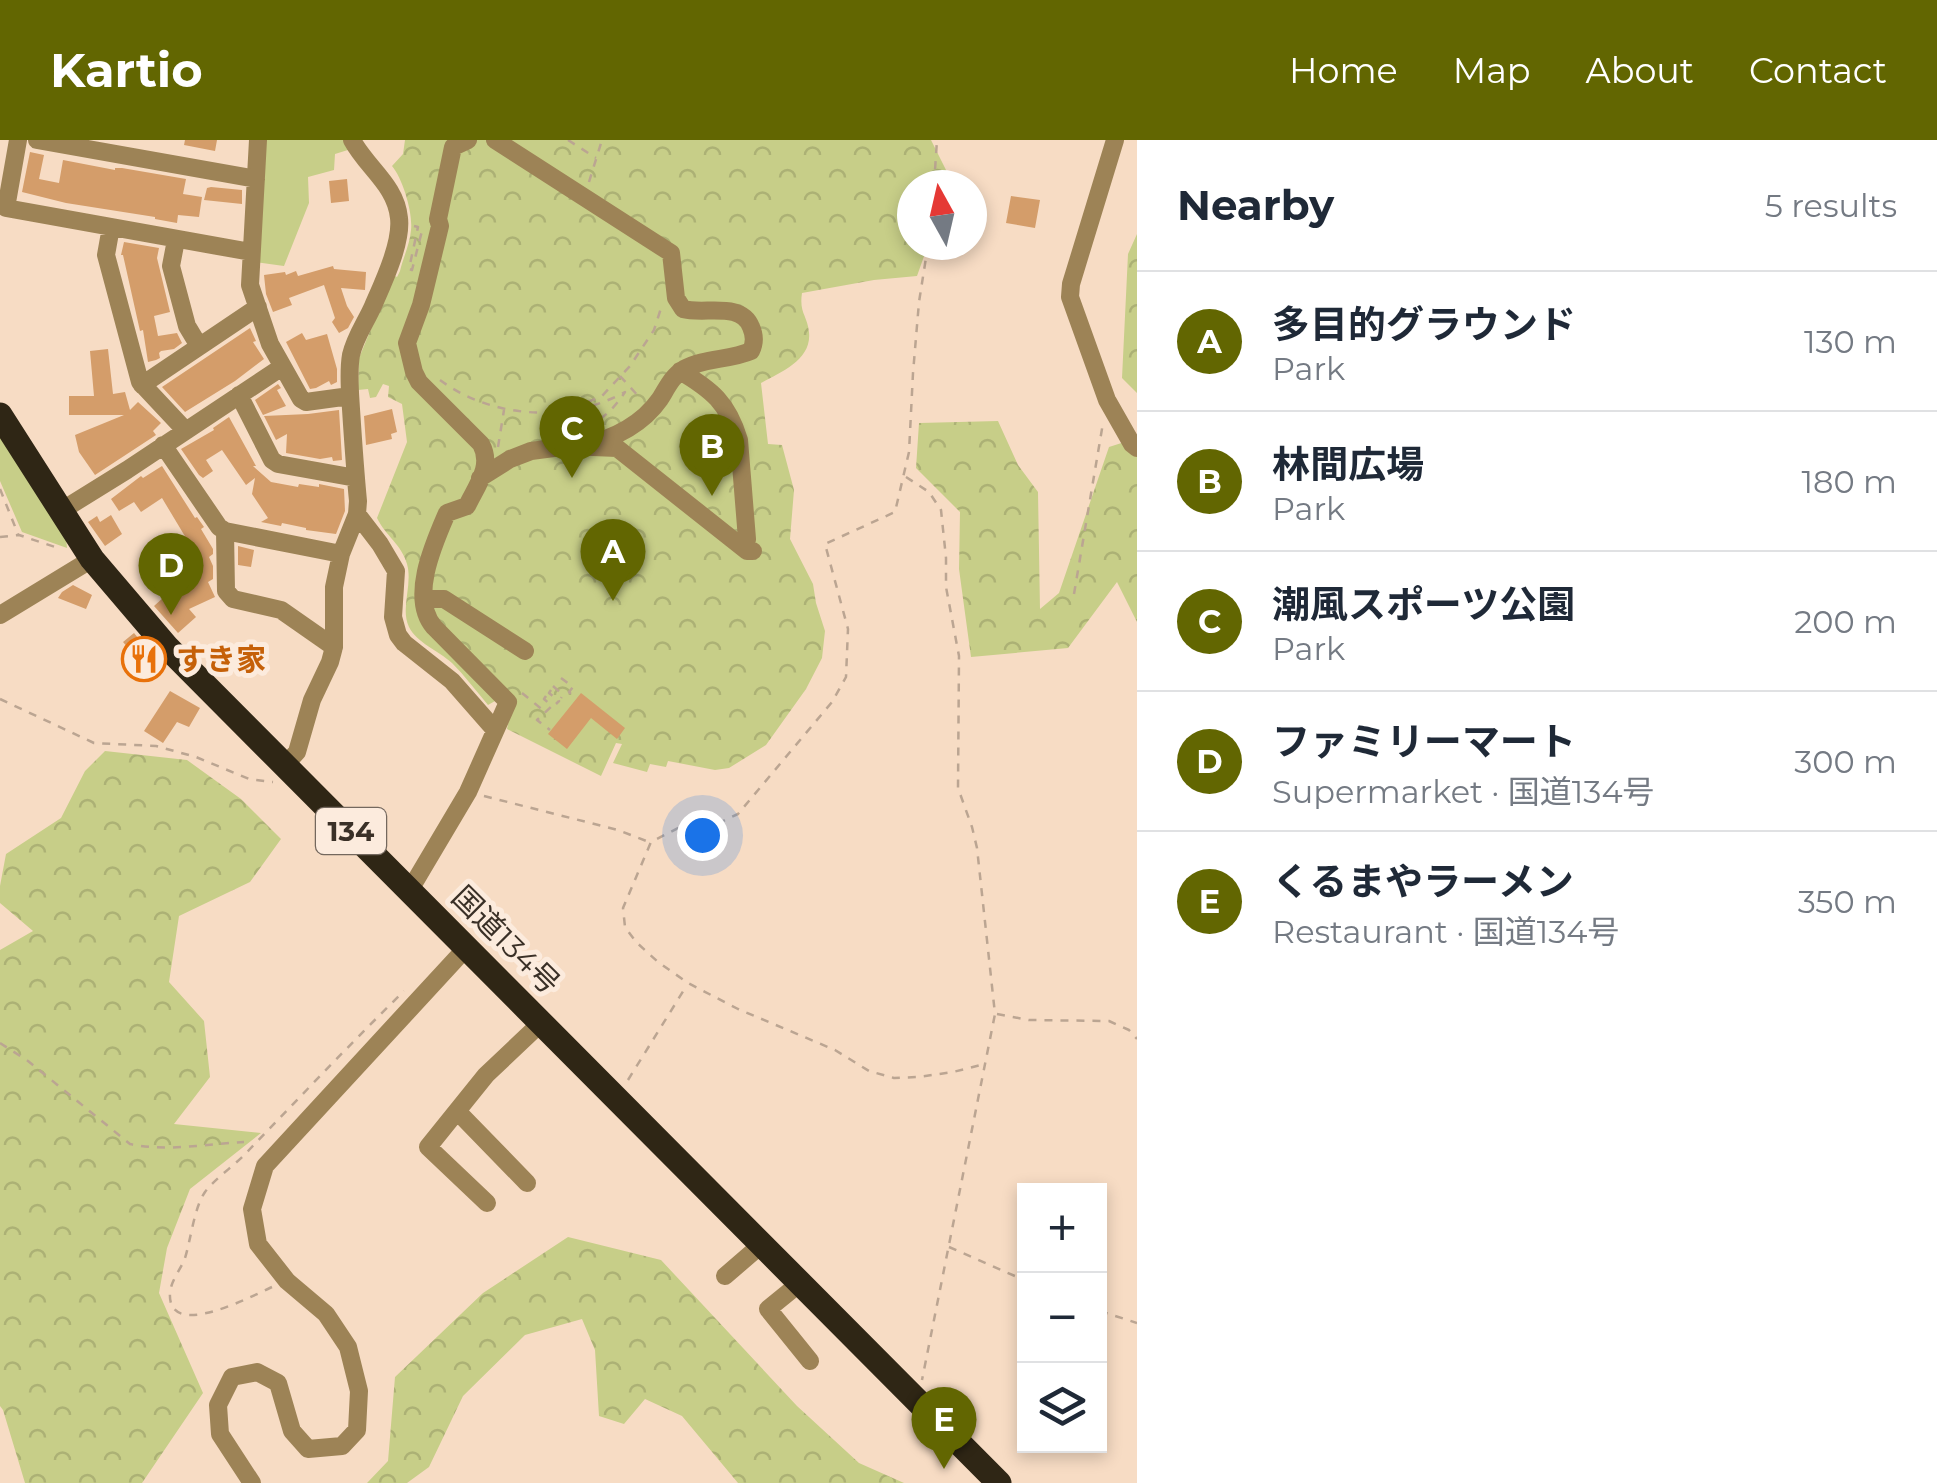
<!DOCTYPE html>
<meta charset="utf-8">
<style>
body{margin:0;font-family:Montserrat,"Noto Sans JP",sans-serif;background:#f2f2f3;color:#1f2937}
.controls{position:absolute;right:30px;bottom:30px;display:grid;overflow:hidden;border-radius:0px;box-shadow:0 5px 15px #0003}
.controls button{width:90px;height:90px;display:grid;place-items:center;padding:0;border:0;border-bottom:2px solid #e0e1e3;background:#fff;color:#1f2937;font:50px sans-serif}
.compass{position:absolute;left:897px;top:30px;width:90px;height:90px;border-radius:50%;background:#fff;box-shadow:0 5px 15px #0003;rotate:352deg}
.you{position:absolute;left:702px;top:695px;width:35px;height:35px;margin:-25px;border:8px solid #fff;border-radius:50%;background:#1a73e8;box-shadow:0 0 0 15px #1a73e833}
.badge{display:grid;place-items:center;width:65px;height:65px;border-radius:50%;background:#626601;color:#fff;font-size:32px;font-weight:700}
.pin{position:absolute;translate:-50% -82px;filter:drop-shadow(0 2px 5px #0008)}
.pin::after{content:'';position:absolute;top:52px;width:35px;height:30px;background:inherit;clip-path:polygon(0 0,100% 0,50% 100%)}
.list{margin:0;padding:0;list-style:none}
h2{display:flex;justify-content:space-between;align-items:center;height:130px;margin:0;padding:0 40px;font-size:42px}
h2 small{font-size:32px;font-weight:400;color:#747a83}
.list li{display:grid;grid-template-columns:65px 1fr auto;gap:30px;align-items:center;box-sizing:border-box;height:140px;padding:0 40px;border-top:2px solid #e0e1e3}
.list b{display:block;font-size:38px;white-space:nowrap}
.list p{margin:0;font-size:32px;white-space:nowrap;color:#747a83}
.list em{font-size:32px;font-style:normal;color:#747a83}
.icon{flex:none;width:55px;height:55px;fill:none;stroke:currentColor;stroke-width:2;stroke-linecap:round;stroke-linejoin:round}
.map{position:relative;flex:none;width:1137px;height:1343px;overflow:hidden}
header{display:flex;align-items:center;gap:60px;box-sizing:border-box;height:140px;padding:0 50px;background:#626601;color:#fff}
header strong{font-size:48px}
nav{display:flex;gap:55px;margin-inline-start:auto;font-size:35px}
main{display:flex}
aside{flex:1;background:#fff}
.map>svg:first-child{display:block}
.grass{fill:#c7ce88}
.forest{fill:url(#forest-crowns)}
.building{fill:#d49d6a}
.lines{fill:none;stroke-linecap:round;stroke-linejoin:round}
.path{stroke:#bba592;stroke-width:2.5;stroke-dasharray:8 8;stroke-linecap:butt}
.minor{stroke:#9d8356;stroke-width:18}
.highway{stroke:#2f2615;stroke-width:25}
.labels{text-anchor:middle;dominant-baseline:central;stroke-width:10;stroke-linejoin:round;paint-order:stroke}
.shield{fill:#fcebdd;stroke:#74685e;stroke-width:2.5}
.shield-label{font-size:28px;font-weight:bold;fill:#3a3027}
.food-label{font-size:30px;font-weight:bold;fill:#c56008;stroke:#fcebdd;text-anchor:start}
.street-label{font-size:30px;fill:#3a3027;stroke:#fcebdd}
</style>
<header>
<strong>Kartio</strong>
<nav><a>Home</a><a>Map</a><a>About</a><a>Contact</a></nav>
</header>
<main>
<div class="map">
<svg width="1137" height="1343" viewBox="0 0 1137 1343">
<defs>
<pattern id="forest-crowns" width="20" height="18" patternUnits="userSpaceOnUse" patternTransform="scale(2.5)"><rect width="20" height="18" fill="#c7ce88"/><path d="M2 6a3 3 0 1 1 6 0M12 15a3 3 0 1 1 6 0" fill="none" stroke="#acb175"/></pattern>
</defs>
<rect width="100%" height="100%" fill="#f7dcc4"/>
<path class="grass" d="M263,0H346L351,9L335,14L334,30L308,37L309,63L284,126L255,122Z
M0,291L66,398L67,408L22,392L0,341Z"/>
<path class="forest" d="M405,0H931L946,30L943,45H912V105H928L917,136L874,140L802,153C799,173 807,175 809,192C812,220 781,232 761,243L768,304L782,305L794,350L790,399L813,444L816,463L825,491L822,518L806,549L766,605L729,628L715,630L668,621L666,627L650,624L647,632L613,623L622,604L616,603L601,636L507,589L509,579L498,563L495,561L488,565C476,551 465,536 452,523C439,511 417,503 409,487C400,468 413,445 407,424C402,405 385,395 377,378L407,302L402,264L388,257L389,246L383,244L376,257L370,258L368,249L358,250L359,218L393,135L397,137L400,131C403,118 410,104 411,90C413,73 403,39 392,26L403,14Z
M1137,94V253L1122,238L1128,114Z
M998,281L1018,325L1038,352L1040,469L1059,453L1109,307L1134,299L1137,302V482L1117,442L1068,508L971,517L959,429L960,372L916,328L919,283Z
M105,611L187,620L241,659L281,699L250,742L179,776L169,842L204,881L210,937L174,984L261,993L190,1049L167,1108L159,1153L203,1253L142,1343H25L3,1270L0,1266V810L33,791L0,763V746L6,714L61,678L85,631Z
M568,1097L661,1120L797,1266L859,1323L904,1343H738L682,1276L645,1259L624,1284L599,1276L595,1210L582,1179L525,1195L463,1256L429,1327L407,1343H367L388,1321L395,1237L483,1153Z"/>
<path class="building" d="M185,0H217L215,11L184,5Z
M30,12L44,15L39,39L59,43L63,20L115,30V28H122L186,39L183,54L202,57L199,77L178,75L177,83L155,79V77L66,63L22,52Z
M347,39L349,61L331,63L329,41Z
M211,47L242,50V64L204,60L207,48Z
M1011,56L1040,60L1035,88L1006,83Z
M124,102L159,108L157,118L170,172L154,176L158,196L177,193L182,203L174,209L161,211L159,213L160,218L156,220L148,222L143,190L140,191L123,115H121Z
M333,126L334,129L366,132L365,150L341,148L347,166L354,177L348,188L339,193L332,182L335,178L324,145L289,158L292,165L273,172L266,154L264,135L285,132L286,135L296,131L298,136Z
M250,188L256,201L253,202L264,219L235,241L185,272L162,247Z
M302,193L306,200L327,194L337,229V242L331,245L329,241L316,248L310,249L286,202Z
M108,209L113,254L125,252L130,270L138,262L161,283L153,291L156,295L153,297L95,335L79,312L75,295L124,275H69V256H94L90,211Z
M278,244L281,248L277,250L286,266L263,275L255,260Z
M392,269L397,292L391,294L392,299L366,305L364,276Z
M339,270L342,320L333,321L332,317L320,319L286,313L287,294L276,300L264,276L308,274Z
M229,277L256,326H253L271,342L298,347L299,344L319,347V344L344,349L345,371L336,394L306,390V388L282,383L281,386L261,382L268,378L252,354L255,338L246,345L222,310L206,320L213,331L203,338L199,335L181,309L214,290L213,288Z
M162,326L195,378L197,377L204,387L201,389L213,409V414L209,417L213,426V439L208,442L215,457L189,469L196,477L178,493L154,466L174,448L164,431L192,408L162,358L141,372L134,362L119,371L111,359L141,336L143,338Z
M111,375L122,394L105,406L88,382L97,376L100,382Z
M238,406L254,410L251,427L238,425Z
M73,445L92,455L86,469L58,458L62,452Z
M134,493L153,516L143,525L123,502Z
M170,551L200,568L189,587L177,582L163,603L144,591Z
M581,553L625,588L617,599L591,578L567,609L548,594Z"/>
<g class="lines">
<path class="path" d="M568,0L596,18
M589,42L602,0
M934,45L937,0
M414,86L418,87L409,129L412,130L423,87H424
M928,105L919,162L913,233L909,312L895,372L825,404L848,489L846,537L832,562L738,674L723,681L688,683L651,702L623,768L625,787L636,802L658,822L688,843L738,869L835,910L869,931L894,938L918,937L953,932L985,924
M620,236L641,259
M440,240C492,279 569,283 625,252C611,273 598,284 574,290
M573,268L602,256L630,226L654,190L662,165
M498,307L504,270
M906,337L929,352L941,370L946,418V447L959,516L958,648L972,687L977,708L995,874L922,1240
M0,349L18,394
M0,397L19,395L61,409
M1074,454L1103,283
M561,538L573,547L569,552L571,554L576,548
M553,546L563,555L561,558
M551,550L549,553L559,561L556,564
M522,553L544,571
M546,556L544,559L552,566L537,580L550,590
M0,559L94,603L156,606L196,617L249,639L273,642
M484,656L618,690L649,702
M997,874L1029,880L1109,881L1129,890L1137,899
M0,903L28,921L130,1004C166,1012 207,1004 244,1002
M628,940L687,845
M949,1107L1024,1140
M272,1147C254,1155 167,1202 170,1153C171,1140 181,1129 185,1118C191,1099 194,1068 205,1052C215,1038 237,1024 249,1010C300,957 351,903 404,851
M1100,1171L1137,1183"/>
<path class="minor" d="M18,0L6,68L251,112
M37,0L256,39
M258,0L250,145L270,204L301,259L306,262L350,256
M495,0L671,113L676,158L683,169C704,175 741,161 751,187C755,196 755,203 751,211C730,220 704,218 684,229C672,236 667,248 660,259C641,286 613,299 582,306
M1115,0L1071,144L1070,157L1107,260L1132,304L1137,308
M111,87L106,115L140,242L185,290
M176,100L171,126L187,186L199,206
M680,231C712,250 728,263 739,300L747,399L740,405
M142,245L258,167
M239,255L272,320L278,324L356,338
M163,305L219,387L225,391L341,414
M480,338L510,319L531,311L569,306L617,308L747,411H753
M61,371L127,330L282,227
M357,374L380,404L396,431L393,477L398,495L404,503L452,541L495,590
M225,391L226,451L233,459L281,470L334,507
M424,459H444L525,511
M0,475L92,419
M285,625L297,612L312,560L330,522L334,507V447L341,414L357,374L358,361C355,330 353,300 351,269C350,252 348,232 351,215C355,197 366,182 373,166C383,143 402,103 399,78C396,45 367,28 352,0
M409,747L414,743L468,652L508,562L434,487C409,458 434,403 447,373L467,366C477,345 493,326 481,304L419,242L414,232L407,203L421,165L440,86L438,79L453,7L468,0
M457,971L527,1043
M487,1063L428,1007L486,935L542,882
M725,1136L762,1104
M800,1143L768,1169L810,1221
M252,1343L220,1294L218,1265L232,1237L257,1232L278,1243L292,1291L308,1309L342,1306L357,1290L359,1251L348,1207L326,1174L287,1141L258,1104L252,1069L265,1026L467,807"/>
<path class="highway" d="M0,275L92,419L167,507L999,1343"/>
</g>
<defs>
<symbol id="restaurant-ring" viewBox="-11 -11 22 22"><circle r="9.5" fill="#fcebdd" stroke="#e8710a" stroke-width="1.5"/><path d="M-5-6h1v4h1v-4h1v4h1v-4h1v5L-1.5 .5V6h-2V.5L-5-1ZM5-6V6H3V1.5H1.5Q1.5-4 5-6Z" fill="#e8710a"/></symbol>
</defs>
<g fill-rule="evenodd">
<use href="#restaurant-ring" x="119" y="494" width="50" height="50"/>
</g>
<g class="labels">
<rect class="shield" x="316" y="668" width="70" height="46" rx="8"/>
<g class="shield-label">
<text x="351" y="691">134</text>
</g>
<g class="food-label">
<text x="176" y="519">すき家</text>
</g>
<g class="street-label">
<text transform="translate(506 800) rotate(45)">国道134号</text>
</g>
</g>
</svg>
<div class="controls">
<button>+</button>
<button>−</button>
<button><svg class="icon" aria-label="layers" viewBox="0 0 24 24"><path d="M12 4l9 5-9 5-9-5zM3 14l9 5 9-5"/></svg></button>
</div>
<svg class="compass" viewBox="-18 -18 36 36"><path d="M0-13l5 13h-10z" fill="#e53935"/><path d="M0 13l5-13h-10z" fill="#747a83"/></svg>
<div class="you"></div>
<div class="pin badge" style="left:613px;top:461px">A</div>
<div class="pin badge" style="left:712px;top:356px">B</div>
<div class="pin badge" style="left:572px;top:338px">C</div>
<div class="pin badge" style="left:171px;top:475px">D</div>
<div class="pin badge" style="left:944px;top:1329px">E</div>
</div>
<aside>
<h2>Nearby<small>5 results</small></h2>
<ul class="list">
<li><span class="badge">A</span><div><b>多目的グラウンド</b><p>Park</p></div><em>130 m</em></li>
<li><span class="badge">B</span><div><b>林間広場</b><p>Park</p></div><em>180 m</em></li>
<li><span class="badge">C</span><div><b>潮風スポーツ公園</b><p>Park</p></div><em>200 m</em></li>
<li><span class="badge">D</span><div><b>ファミリーマート</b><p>Supermarket · 国道134号</p></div><em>300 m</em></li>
<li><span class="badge">E</span><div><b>くるまやラーメン</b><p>Restaurant · 国道134号</p></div><em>350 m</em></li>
</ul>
</aside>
</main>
